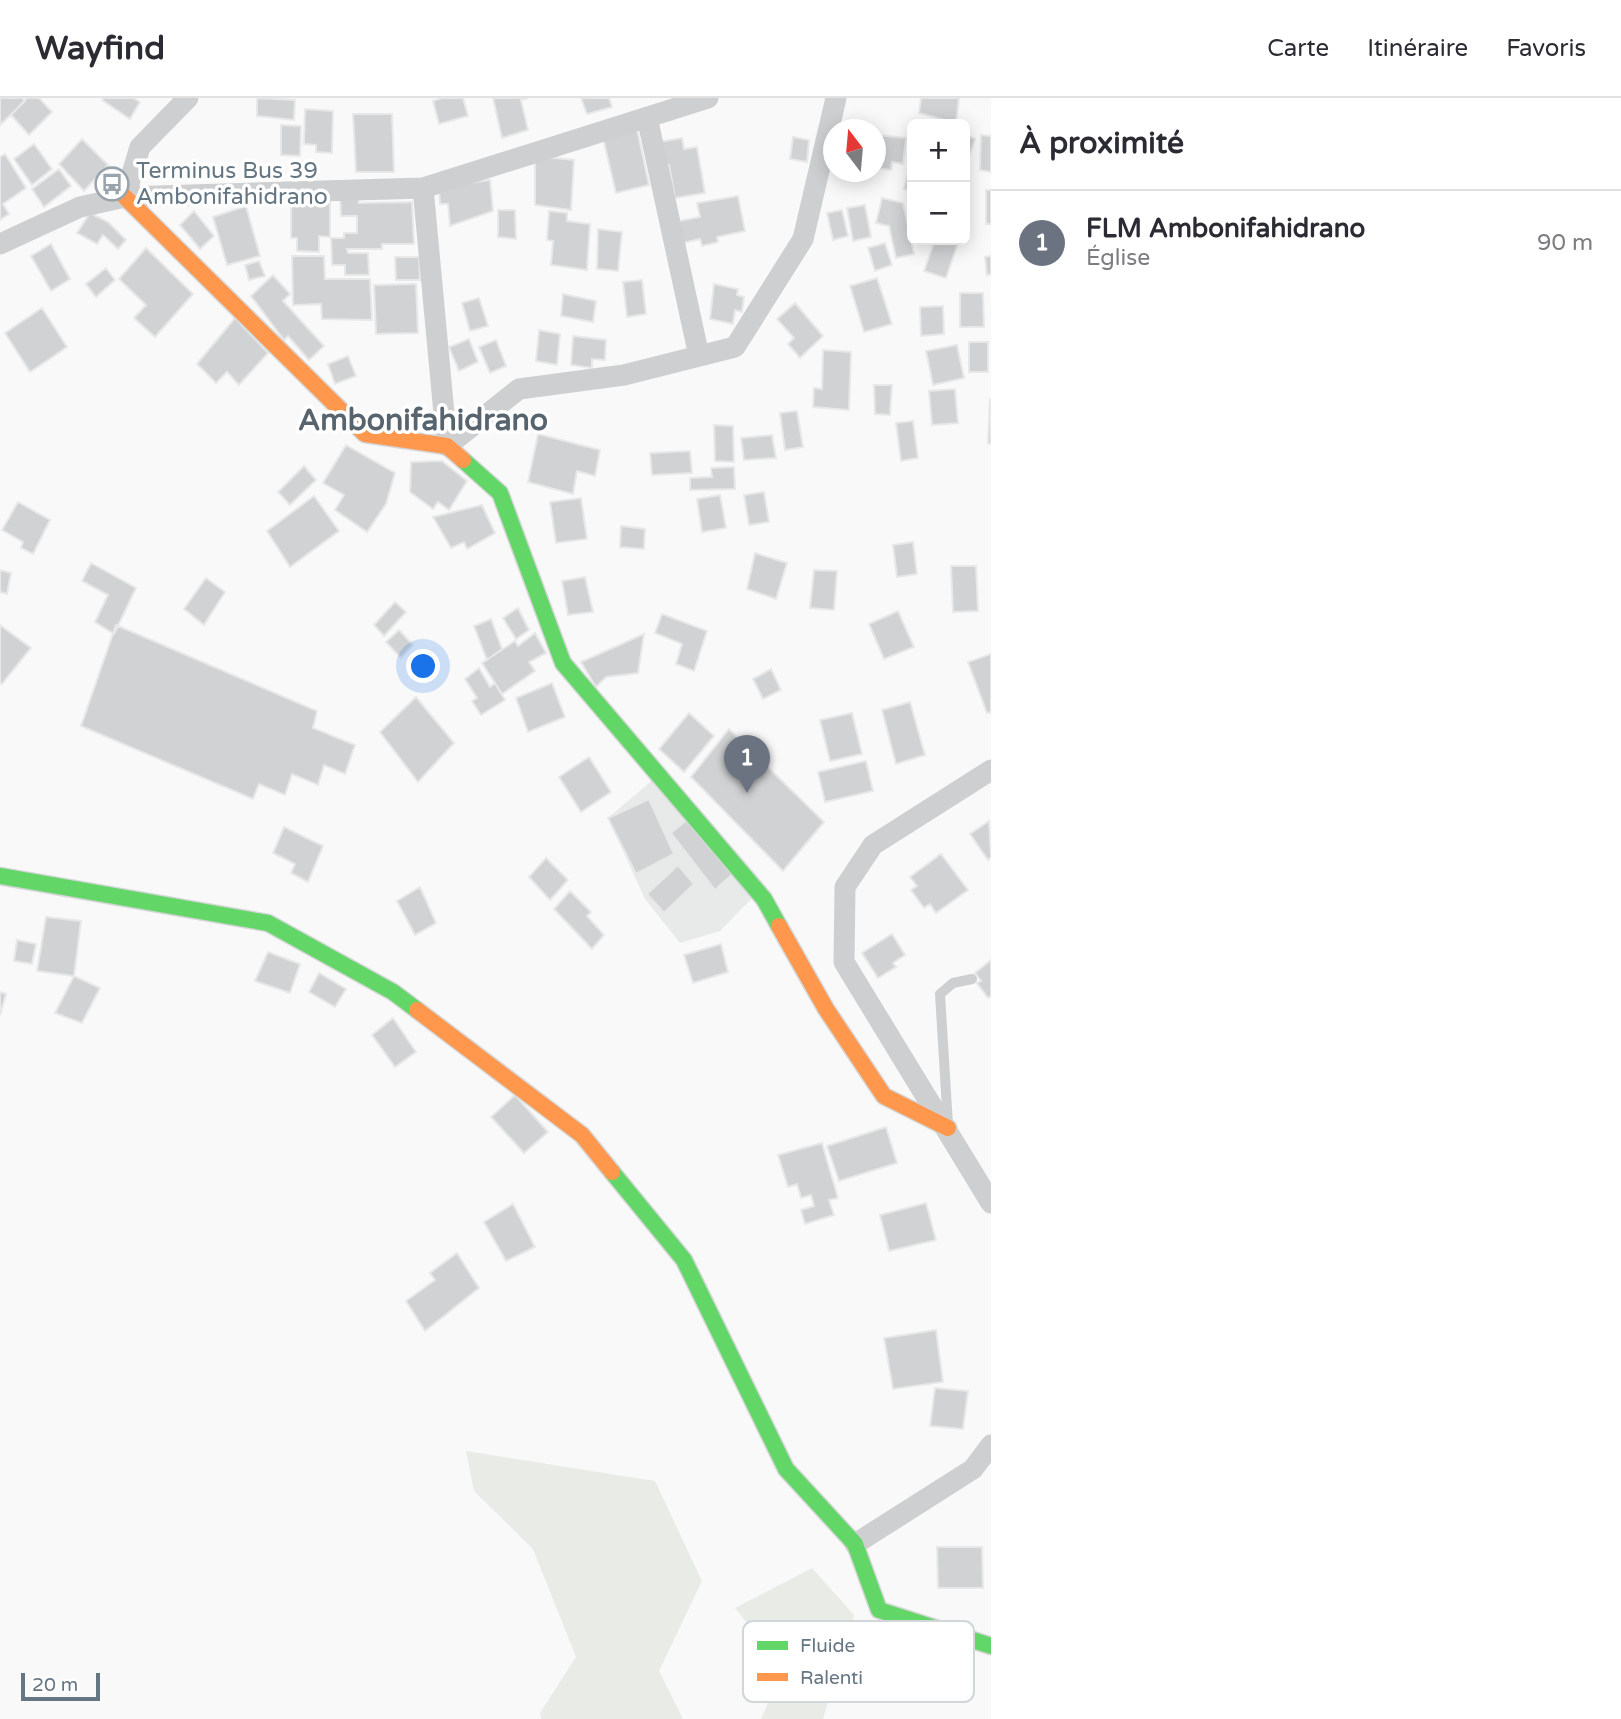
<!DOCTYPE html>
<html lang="fr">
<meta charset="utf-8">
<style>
body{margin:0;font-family:"Varela Round",sans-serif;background:#f2f2f3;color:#2b2b33}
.controls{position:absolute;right:21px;top:21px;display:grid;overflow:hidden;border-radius:10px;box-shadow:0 4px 18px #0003}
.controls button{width:63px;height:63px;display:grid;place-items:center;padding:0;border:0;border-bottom:2px solid #e1e1e2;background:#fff;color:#2b2b33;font:35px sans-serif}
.compass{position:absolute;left:823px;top:21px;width:63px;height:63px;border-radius:50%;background:#fff;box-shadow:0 4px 18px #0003;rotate:344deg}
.scale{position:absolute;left:21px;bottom:18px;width:79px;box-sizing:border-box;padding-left:7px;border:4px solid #657683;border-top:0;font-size:19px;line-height:24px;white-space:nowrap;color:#657683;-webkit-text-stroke:5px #fff;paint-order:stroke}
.you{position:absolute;left:424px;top:569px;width:24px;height:24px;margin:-18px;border:5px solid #fff;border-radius:50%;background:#1a73e8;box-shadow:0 0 0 10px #1a73e833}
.badge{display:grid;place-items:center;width:46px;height:46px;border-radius:50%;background:#db2777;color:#fff;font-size:23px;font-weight:700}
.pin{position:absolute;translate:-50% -58px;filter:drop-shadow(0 2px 4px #0008)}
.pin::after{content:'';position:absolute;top:37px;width:24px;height:21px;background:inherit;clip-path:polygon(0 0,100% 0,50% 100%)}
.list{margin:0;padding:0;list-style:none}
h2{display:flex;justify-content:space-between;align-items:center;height:91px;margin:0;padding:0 28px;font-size:30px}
h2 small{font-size:23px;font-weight:400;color:#7c7c81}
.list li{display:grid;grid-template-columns:46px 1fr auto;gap:21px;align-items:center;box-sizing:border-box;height:105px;padding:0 28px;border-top:2px solid #e1e1e2}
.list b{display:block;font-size:26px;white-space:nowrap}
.list p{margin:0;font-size:23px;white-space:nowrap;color:#7c7c81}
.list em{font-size:23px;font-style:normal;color:#7c7c81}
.map{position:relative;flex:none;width:991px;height:1621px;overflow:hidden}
header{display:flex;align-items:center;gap:42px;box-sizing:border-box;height:98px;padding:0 35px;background:#fff;border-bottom:2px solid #e1e1e2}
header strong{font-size:33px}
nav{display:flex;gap:38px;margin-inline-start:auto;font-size:24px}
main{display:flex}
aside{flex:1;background:#fff}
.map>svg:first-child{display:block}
.built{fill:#e8e9e9}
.green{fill:#e8ebe6}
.building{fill:#d0d2d3;stroke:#e8e8e8;stroke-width:2}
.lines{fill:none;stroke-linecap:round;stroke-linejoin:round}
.fast-casing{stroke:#d5d6d7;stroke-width:19}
.slow-casing{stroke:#d5d6d7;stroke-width:19}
.lane{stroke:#cecfd0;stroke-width:10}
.street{stroke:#cecfd0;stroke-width:21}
.fast{stroke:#63d668;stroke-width:16}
.slow{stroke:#ff974d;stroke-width:16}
.labels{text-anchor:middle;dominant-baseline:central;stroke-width:7;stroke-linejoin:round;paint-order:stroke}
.poi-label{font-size:23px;fill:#657683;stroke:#fff;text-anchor:start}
.district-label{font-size:30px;font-weight:bold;fill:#57646e;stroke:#fff}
.key{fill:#fff;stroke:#d1d6da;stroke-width:2}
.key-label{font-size:19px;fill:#657683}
</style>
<header>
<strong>Wayfind</strong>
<nav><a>Carte</a><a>Itinéraire</a><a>Favoris</a></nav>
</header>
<main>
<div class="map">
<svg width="991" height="1621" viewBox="0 0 991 1621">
<rect width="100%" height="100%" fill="#f9f9f9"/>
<path class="built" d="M656,679L756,796L720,833L680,845L645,801L608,720Z"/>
<path class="green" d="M466,1353L655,1383L702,1483L659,1573L683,1621H541L540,1615L576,1559L533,1451L474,1393Z
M812,1470L854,1517L823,1621H761L783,1569L735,1510Z"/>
<path class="building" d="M0,0H22L25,3L0,27Z
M27,0H39L52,14L29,37L11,17Z
M104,0H133L140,4L130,21L102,2Z
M257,0L295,2L294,22L257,18Z
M442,0H463L468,18L439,26L433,3Z
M493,0H528L521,2L528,32L502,40Z
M581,0H609L612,9L587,16Z
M921,0H959L956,25L919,15Z
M305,11L333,13L332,55L316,54V47L304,46Z
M353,16H392L394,74H356Z
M281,27L301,28L300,58L281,57Z
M637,31L649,87L616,95L603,40Z
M965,36L975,41L965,70Z
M876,37L906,40L903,66L892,64L891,72L876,70Z
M981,37L991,38V74L980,72Z
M793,39L809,42L807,64L790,61Z
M682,40L684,51L697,49L705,95L675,100L669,67L663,68L659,44Z
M82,41L108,67L84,93L59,66Z
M34,46L52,71L32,87L14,61Z
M5,56L26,90L3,106L9,116L0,122V59Z
M535,58L574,62L571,112L535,107Z
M911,63H912V93L904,91Z
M59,71L71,88L44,109L32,91Z
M490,82L493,113L450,128L448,106H440L439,89Z
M986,92H991V126H986Z
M358,97L359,105L412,104L414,146H382V151H347L348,155H368L369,177H345V167H332L331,140H344V135H357V118H341L340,98Z
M738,98L745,133L717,139L718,144L702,148L700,141L683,145L679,123L700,119L697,105Z
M882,100L903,105L914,156L896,160L889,128L876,125Z
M291,101L330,104V139L319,138V154L297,153V140H291Z
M865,107L871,139L853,143L847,110Z
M246,108L260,158L227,167L213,119Z
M498,112H515L516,141L498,139Z
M842,112L848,138L833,142L827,115Z
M194,113L214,138L200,151L180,127Z
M549,113L567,115V123L590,126L587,172L551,167L553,143L547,142Z
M90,115L108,124L126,142L118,151L103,137L97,146L77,135Z
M598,131L622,134L618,173L597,171Z
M935,142L958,145L946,180L924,173Z
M885,145L892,167L875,173L868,150Z
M51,146L70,181L51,193L31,158Z
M146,150L193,196L155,239L134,220L146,207L119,181Z
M292,158H324L325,181H370L372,222L322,221L321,206L293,207Z
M991,158V176L987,177L985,159Z
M395,159H419L420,182H396Z
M259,163L265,178L249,182L245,167Z
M106,170L115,182L96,199L86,186Z
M273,177L290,196L283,203L324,248L309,262L288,238L284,242L251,198Z
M877,180L892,226L864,234L850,188Z
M642,182L646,216L627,219L623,184Z
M416,186L418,235L376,236L374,187Z
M714,186L738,191L737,197L744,199L742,214L735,212L733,226L710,221Z
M960,195H983L984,229H960Z
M563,196L596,203L593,224L561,218Z
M479,200L488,228L470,233L462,205Z
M795,205L823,238L800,260L788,246L794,240L777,221Z
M943,208L944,236L921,238L920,209Z
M42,210L67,249L30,274L5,235Z
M235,220L268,255L239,287L227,274L216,285L197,266Z
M539,232L560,236L557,267L536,263Z
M573,238L606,242L605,262L592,261V270L571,267Z
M469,241L478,264L459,273L449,249Z
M496,242L506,268L490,275L479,249Z
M969,244H988V274H969Z
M957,247L964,280L933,287L926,253Z
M823,252L851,254L849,312L813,309L814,290L822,291Z
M348,258L356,278L335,286L328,266Z
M874,287H892L890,317L875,316Z
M955,291L958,325L932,327L929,293Z
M990,302L991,303V346L988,345Z
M797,313L803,349L785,352L780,315Z
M913,323L918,360L901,363L896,325Z
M714,327L733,328L734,364L715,363Z
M538,336L600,352L595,378L577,373L573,396L528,384Z
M772,337L776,360L744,362L741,340Z
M346,347L395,375L386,406L367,434L335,412L344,397L323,385Z
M690,353L692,375L652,377L650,355Z
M442,363L467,383L449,412L438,404L433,411L410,394L411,364Z
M304,368L316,382L290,407L278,394Z
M734,369L735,391L690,392V380L712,379L711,370Z
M764,394L769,424L749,427L744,397Z
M720,397L726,430L702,434L697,401Z
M314,398L339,433L290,469L267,433Z
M581,400L587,441L556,445L550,404Z
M18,404L50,422L33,456L21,450L23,444L2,432Z
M482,407L495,435L467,451L464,444L451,450L433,419Z
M621,428L645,431L644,451L620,449Z
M913,444L917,476L897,479L893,447Z
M755,455L787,465L776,501L747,491Z
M91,465L136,490L114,536L95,524L108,497L82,483Z
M951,468H976L978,513L953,514Z
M0,472L11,475L7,496L0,494Z
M814,472L837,473L834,512L810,510Z
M585,479L593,514L568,517L562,483Z
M206,480L225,494L204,527L184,511Z
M395,504L406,514L384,538L374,527Z
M518,510L529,532L516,541L503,520Z
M898,513L914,549L884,561L869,526Z
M662,516L707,533L694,573L676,566L682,546L655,535Z
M491,521L502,551L487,562L474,528Z
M0,527L31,550L2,586L0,585Z
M116,527L317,613L313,630L355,647L345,676L324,667L318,687L292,676L285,697L259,686L253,701L81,628Z
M399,532L413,547L401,560L386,544Z
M535,535L546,555L529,564L535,573L502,596L482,565L515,543L518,548Z
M644,536L638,575L606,579L596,589L581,564Z
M991,556V614L987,615L968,564Z
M479,570L490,589L495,585L505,602L481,617L472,603L477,600L465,581Z
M771,571L781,592L763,601L753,581Z
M552,585L565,619L528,634L516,600Z
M416,599L454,645L418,684L380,634Z
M910,604L925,657L896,666L882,612Z
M689,615L714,638L684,674L659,651Z
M852,615L862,656L830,663L820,622Z
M729,631L824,724L783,773L691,679Z
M589,659L611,694L581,714L559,679Z
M866,663L873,693L825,704L818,674Z
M649,701L674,756L636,776L608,720Z
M690,719L736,773L715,792L671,735Z
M989,723L991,759L988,762L970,736Z
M284,729L323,748L308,784L291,775L295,766L273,755Z
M941,756L968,792L936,815L930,806L924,810L911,792L917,788L910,779Z
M546,760L568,782L550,802L529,779Z
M678,767L694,786L664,815L647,796Z
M420,789L436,825L415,837L397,803Z
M570,793L591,814L587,818L604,837L592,851L554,811Z
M46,819L81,823L74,878L37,873Z
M892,836L905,857L893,865L896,869L878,880L862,855Z
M17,842L36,846L32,866L14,863Z
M721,846L728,874L693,885L684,857Z
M268,854L300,866L290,895L255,883Z
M991,862V898L988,900L977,885L981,883L975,875Z
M319,875L346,891L335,909L309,894Z
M74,878L100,890L82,925L55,915Z
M0,894L6,896L0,917Z
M393,920L416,954L395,969L372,937Z
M515,997L548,1034L524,1055L491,1019Z
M886,1029L897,1065L839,1083L827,1048Z
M822,1045L838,1100L829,1102L834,1117L805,1126L801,1112L814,1108L811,1097L801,1100L797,1086L788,1089L778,1057Z
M926,1105L936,1142L889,1153L880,1117Z
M513,1106L535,1149L506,1163L484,1124Z
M457,1155L479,1190L425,1233L406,1203L435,1182L430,1175Z
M936,1232L943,1284L893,1291L884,1240Z
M935,1290L968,1293L963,1331L930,1328Z
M937,1449H982L983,1490H938Z"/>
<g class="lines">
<defs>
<path id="fast" d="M463,362L500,395L563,565L764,801L779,828
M0,778L268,825L393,894L417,912
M612,1074L684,1162L786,1371L855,1446L879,1512L991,1548"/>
<path id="slow" d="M125,99L365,336L447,348L463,362
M779,828L826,911L884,998L948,1030
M417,912L582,1037L612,1074"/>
</defs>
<use href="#fast" class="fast-casing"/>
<use href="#slow" class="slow-casing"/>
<path class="lane" d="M948,1027L940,896L953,885L972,881"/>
<path class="street" d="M647,19L699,258
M423,90L447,348
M125,99L140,49L188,0
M0,146L80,109L125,99L423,90L708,0
M447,348L519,291L624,277L735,249L803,141L836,0
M991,672L873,747L845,789L844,864L991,1105
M855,1446L973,1371L991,1347"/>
<use href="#fast" class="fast"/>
<use href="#slow" class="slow"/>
</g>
<defs>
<symbol id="bus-ring" viewBox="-11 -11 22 22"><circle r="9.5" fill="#fff" stroke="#99a4ac" stroke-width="1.5"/><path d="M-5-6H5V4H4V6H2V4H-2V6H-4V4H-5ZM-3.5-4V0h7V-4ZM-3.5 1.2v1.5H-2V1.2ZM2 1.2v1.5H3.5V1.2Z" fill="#99a4ac"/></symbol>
</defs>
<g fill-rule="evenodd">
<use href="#bus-ring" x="93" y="67" width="38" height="38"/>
</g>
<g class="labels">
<g class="poi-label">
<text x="136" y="73">Terminus Bus 39<tspan x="136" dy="26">Ambonifahidrano</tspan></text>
</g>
<g class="district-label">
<text x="423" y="322">Ambonifahidrano</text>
</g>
</g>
<rect x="743" y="1523" width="231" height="81" rx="10" class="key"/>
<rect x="757" y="1543" width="31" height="9" fill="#63d668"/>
<rect x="757" y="1575" width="31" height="8" fill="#ff974d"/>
<g class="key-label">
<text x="800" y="1554">Fluide</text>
<text x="800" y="1586">Ralenti</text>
</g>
</svg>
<div class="controls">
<button>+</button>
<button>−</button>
</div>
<svg class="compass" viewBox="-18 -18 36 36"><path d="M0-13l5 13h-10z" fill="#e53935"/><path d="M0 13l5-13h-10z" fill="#7c7c81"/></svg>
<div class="scale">20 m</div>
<div class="you"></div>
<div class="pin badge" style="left:747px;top:695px;background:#6b7280">1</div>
</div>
<aside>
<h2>À proximité<small></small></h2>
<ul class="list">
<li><span class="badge" style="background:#6b7280">1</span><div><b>FLM Ambonifahidrano</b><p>Église</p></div><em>90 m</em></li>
</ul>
</aside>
</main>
